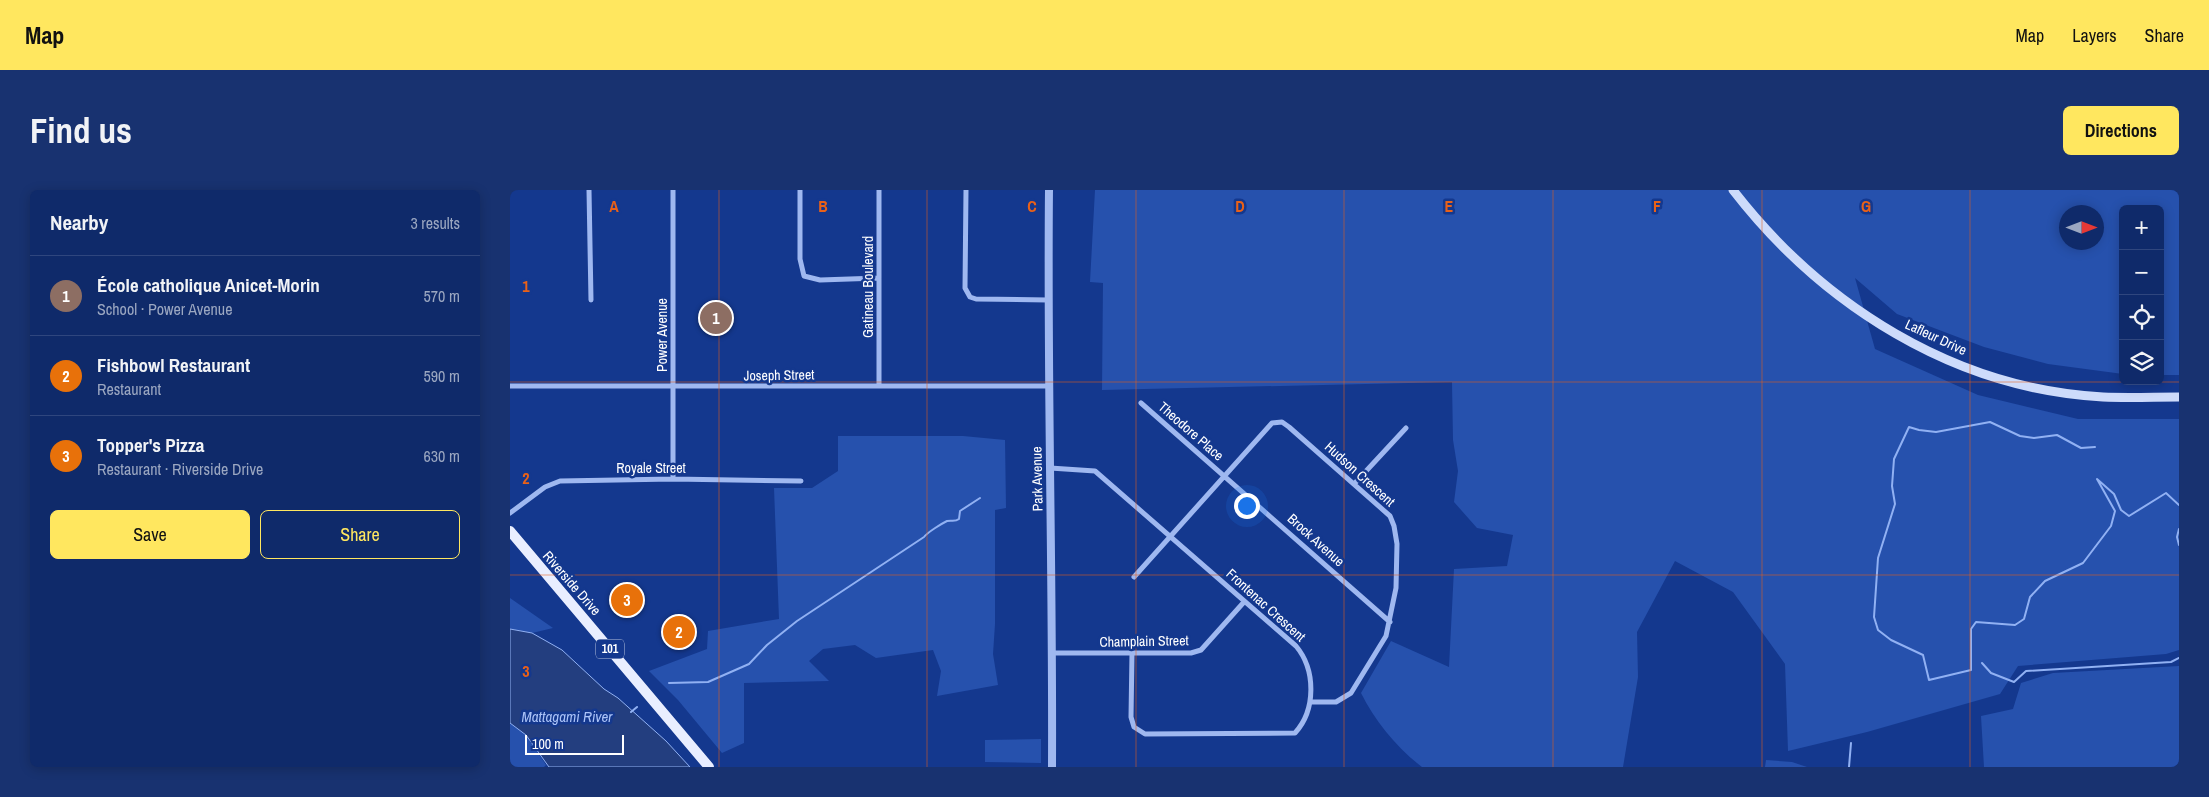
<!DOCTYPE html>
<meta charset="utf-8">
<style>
body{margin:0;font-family:"Archivo Narrow",sans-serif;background:#183270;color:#f1f3f6}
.controls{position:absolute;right:15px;top:15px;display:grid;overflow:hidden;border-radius:8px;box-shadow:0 2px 12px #0003}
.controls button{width:45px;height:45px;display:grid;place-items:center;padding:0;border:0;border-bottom:1px solid #2f467e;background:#0f2a6a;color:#f1f3f6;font:25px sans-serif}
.compass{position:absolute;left:1549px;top:15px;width:45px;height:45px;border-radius:50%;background:#0f2a6a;box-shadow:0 2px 12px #0003;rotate:90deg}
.scale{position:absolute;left:15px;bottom:12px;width:99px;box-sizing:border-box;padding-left:5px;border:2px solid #fff;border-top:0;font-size:14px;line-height:18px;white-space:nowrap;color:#fff;-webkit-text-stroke:4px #14388e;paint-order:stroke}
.you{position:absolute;left:736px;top:315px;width:18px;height:18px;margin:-12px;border:4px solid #fff;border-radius:50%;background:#1a73e8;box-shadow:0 0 0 8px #1a73e833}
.badge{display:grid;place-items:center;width:32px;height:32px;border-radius:50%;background:#ffe75f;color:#fff;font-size:16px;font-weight:700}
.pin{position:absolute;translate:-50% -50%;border:2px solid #fff;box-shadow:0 1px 5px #0006}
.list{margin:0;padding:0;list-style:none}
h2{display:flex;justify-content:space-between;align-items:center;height:65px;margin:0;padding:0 20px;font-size:21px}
h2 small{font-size:16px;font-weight:400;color:#9ba7c1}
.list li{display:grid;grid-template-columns:32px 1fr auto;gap:15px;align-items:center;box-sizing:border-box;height:80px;padding:0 20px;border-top:1px solid #2f467e}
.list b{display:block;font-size:19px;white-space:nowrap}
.list p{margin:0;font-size:16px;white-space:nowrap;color:#9ba7c1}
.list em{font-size:16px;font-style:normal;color:#9ba7c1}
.actions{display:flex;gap:10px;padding:15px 20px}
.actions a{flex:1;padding:11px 0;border:1px solid #ffe75f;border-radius:8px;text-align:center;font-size:18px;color:#ffe75f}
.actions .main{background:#ffe75f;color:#111}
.icon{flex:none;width:28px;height:28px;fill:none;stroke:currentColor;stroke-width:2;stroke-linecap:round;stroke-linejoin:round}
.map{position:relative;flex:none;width:1669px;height:577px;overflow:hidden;border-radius:8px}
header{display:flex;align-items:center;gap:30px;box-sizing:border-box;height:70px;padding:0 25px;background:#ffe75f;color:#111}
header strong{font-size:24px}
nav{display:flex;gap:28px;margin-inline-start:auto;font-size:18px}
.intro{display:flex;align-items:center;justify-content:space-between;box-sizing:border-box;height:120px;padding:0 30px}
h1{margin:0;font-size:35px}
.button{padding:12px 22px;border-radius:8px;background:#ffe75f;color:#111;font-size:18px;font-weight:700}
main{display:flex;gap:30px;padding:0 30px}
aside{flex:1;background:#0f2a6a;border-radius:8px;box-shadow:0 2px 12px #0003}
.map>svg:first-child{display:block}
.green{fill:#2651ad;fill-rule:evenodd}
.water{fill:#233e7f;stroke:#91b1f3}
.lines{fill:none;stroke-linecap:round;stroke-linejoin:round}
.stream{stroke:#91b1f3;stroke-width:2}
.minor{stroke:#9fb8f0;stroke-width:5}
.tertiary{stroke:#9fb8f0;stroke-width:8}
.secondary{stroke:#cddbfb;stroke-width:9}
.primary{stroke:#e9eeff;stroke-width:10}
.grid{fill:none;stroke:#e96118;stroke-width:1;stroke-opacity:0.55}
.labels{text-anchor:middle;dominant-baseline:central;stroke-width:5;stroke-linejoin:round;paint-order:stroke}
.shield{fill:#14388e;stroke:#b8c3dd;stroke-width:1}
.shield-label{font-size:12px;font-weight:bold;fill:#fff}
.street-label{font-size:14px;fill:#fff;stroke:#14388e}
.water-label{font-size:15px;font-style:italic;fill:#abc3f8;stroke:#14388e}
.grid-label{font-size:16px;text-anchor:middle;font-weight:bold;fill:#e96118;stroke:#14388e;stroke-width:5;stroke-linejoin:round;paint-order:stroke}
</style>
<header>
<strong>Map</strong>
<nav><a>Map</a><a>Layers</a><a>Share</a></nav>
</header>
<div class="intro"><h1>Find us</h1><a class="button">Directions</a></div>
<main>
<aside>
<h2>Nearby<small>3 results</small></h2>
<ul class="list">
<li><span class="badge" style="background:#8d6e63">1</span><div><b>École catholique Anicet-Morin</b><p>School · Power Avenue</p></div><em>570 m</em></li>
<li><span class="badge" style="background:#e8710a">2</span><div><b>Fishbowl Restaurant</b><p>Restaurant</p></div><em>590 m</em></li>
<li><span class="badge" style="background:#e8710a">3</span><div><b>Topper's Pizza</b><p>Restaurant · Riverside Drive</p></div><em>630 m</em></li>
</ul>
<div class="actions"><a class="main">Save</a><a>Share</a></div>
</aside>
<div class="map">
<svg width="1669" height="577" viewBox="0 0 1669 577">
<rect width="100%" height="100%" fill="#14388e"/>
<path class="green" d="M585,0H1669V185H1650V19H1613V184L1538,174L1474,157L1387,124L1345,88L1365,159L1468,205L1568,229H1669V460L1656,464L1508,476L1490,504L1357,542L1278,561L1275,474L1223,402L1165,371L1127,442L1128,487L1113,577H912C887,558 865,531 851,503L881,451L939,477L944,379L997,376L1003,345L967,338L944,312L948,281L943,250L942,192L592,200L593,93L580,92ZM1556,22H1586V52H1556Z
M328,246H453L495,250L496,318L485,320V434L483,464L488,495L427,506L431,481L423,460L366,468L345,455L313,459L299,471L319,491L234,493V553L212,563L168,510L139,481L197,459L198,441L269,429L264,298H302L328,281Z
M0,408L43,438L22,443L0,439Z
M1669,476V577H1474L1471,526L1503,519L1511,493L1543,483Z
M0,533L16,545L36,575L34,577H0Z
M531,549V573L475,572V550Z
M1256,570L1282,572L1297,577H1255Z"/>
<path class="water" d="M0,439L22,443L52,460L94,499L108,508L156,551L180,577H39L16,545L0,533Z"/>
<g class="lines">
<path class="stream" d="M1585,257L1571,258L1547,245L1524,248L1510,246L1480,232L1426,242L1409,240L1399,237L1384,269L1382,296L1385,314L1368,368L1364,427L1368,440L1381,450L1413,465L1419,490L1461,480V439L1466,432L1505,435L1514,429L1520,407L1535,391L1573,373L1601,336L1605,321L1587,289L1604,304L1611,320L1619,326L1656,303L1669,315
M1669,339L1667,347L1669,355
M1472,473L1481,483L1504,492L1516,481L1661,472L1669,468
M159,493L198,492L239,474L257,455L287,431L414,347C418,342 431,334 437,331C442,330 445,332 449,329L450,321L470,308
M121,522L127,517
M1339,577L1341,553"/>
<path class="minor" d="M79,0L81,110
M163,0V289
M290,0V69L294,86L310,90L369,88
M456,0L455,98L460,107L466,109L538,110
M369,195V0
M0,196H537
M631,213L880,432
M540,278L585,281L786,456C806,480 806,520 785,543L635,544L624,537L621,527L622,463
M845,293L896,238
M0,323L35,297L50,291L163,289L291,291
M624,387L762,233L772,232L779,237L880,326L884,336L887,354L886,398L876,446L841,503L826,512H800
M541,463H681L691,460L734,412"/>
<path class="tertiary" d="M539,0C537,192 543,385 542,577"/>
<path class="secondary" d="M1223,0C1312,115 1444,199 1593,207C1618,208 1644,207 1669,207"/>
<path class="primary" d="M0,341L199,577"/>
</g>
<path class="grid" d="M209,0V577M417,0V577M626,0V577M834,0V577M1043,0V577M1252,0V577M1460,0V577M0,192H1669M0,385H1669"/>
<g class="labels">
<rect class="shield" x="86" y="449.5" width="28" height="19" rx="4"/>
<g class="shield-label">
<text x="100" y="459">101</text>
</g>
<g class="street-label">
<text transform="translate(358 97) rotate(-90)">Gatineau Boulevard</text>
<text transform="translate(152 145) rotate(-90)">Power Avenue</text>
<text transform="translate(1426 147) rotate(25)">Lafleur Drive</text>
<text transform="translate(269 185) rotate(-1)">Joseph Street</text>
<text transform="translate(681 241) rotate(41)">Theodore Place</text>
<text x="141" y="278">Royale Street</text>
<text transform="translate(850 284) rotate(42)">Hudson Crescent</text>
<text transform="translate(527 289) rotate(-91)">Park Avenue</text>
<text transform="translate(806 350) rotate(42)">Brock Avenue</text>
<text transform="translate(62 393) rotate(49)">Riverside Drive</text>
<text transform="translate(756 415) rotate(42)">Frontenac Crescent</text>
<text transform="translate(634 451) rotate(-1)">Champlain Street</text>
</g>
<g class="water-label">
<text x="57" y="526">Mattagami River</text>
</g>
</g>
<g class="grid-label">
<text x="104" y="22">A</text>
<text x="313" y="22">B</text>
<text x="522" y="22">C</text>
<text x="730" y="22">D</text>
<text x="939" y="22">E</text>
<text x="1147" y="22">F</text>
<text x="1356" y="22">G</text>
<text x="16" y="102">1</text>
<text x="16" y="294">2</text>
<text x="16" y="487">3</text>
</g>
</svg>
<div class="controls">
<button>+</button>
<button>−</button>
<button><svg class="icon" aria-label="locate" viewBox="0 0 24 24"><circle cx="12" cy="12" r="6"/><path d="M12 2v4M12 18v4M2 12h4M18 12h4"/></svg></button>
<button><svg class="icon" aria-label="layers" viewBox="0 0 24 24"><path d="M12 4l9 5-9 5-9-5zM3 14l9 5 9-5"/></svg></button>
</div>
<svg class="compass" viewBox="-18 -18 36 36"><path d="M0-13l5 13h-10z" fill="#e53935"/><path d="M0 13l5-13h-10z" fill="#9ba7c1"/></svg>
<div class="scale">100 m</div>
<div class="you"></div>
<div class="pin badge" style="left:206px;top:128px;background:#8d6e63">1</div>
<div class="pin badge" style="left:169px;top:442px;background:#e8710a">2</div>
<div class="pin badge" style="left:117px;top:410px;background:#e8710a">3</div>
</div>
</main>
